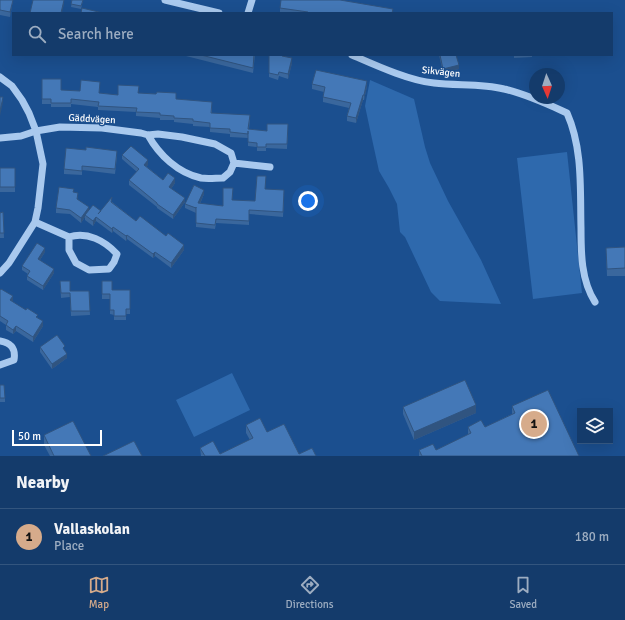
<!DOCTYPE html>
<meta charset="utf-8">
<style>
body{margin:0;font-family:Signika,sans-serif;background:#1d4271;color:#f1f3f6}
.controls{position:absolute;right:12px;bottom:12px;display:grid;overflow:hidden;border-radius:0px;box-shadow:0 4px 16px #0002}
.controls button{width:36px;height:36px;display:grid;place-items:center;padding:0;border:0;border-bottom:1px solid #33557e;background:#143b6b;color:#f1f3f6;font:20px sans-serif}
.compass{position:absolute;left:529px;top:68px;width:36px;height:36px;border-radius:50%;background:#143b6b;box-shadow:0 4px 16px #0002;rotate:177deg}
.scale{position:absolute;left:12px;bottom:10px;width:90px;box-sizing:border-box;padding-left:4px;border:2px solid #fff;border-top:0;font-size:11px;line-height:14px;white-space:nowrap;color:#fff;-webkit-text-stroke:3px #1b4f8f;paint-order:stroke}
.you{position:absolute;left:308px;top:201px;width:14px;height:14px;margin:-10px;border:3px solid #fff;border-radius:50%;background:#1a73e8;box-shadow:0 0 0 6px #1a73e833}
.badge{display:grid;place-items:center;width:26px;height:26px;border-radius:50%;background:#d6ab8b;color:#111;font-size:13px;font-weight:700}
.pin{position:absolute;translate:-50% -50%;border:2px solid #fff;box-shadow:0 1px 4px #0006}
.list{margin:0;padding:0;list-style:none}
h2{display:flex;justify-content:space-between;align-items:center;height:52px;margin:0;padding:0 16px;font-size:17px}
h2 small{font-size:13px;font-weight:400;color:#9dadc1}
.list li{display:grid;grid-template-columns:26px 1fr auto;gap:12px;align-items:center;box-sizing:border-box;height:56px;padding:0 16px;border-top:1px solid #33557e}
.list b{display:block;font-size:15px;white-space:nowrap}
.list p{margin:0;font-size:13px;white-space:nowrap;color:#9dadc1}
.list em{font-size:13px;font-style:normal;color:#9dadc1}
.icon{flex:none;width:22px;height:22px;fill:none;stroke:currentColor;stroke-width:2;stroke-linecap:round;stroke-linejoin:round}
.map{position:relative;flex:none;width:625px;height:456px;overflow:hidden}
.search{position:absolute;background:#143b6b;box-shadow:0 4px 16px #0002;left:12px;right:12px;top:12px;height:44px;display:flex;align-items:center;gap:10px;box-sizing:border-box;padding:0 14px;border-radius:0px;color:#9dadc1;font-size:15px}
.sheet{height:108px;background:#143b6b}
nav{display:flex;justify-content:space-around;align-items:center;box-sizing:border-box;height:56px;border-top:1px solid #33557e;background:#143b6b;font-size:11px;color:#9dadc1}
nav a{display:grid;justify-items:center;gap:2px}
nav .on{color:#d6ab8b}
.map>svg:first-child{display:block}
.green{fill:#2e69ad}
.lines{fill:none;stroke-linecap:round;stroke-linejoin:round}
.minor{stroke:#a9c9ee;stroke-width:7}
.wall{fill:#3a679d}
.shaded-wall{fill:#305480}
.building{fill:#4478b7;stroke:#305480}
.labels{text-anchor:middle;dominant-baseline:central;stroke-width:3;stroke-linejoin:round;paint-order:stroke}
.street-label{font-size:10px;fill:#fff;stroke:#1b4f8f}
</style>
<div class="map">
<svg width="625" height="456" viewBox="0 0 625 456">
<rect width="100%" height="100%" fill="#1b4f8f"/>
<path class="green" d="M370,80L414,99L425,147L430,163L448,201L481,260L501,304L440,301L431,292L405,237L400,232L397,204L389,188L379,171L372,139L365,106Z
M567,152L582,293L533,299L517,158Z
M232,373L250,410L194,437L176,400Z"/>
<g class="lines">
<path class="minor" d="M165,0L219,13
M248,13L252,0
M352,55C375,65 410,81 434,83C457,86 481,83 504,89C526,94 547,104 567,113C583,149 580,189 581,228C581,253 581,280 595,302
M0,77L12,86L22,100L29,113L36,131L43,164L38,208L35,222L9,263L0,273
M0,138L21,136L36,131L60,127L102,128L141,133L148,135L158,134L182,137L215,144L231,153L234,163L230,172L223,178C216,178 208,179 201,178C178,173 159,155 148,135
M234,163L270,167
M35,222L69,237C87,231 105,241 117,254L114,262L109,269L89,270L76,263L69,250V237
M0,341C11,343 16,348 14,360L0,365"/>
</g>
<path class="wall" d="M0,0H13L10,17L0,15Z
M72,0H83L81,9L71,7Z
M280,8L393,13H280Z
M182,55H255L253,73Z
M269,55H283V56L292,63L288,79L279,76L278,80L269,77Z
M439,55H456L459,69L443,73Z
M514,55H532V57L514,58Z
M42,79L61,90L80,91L100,86L99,93L118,95L138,93L176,99L212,106V113L250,120L249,129L267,131L288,124L287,149L266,148V151H257V147L248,146V138L230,137V134L210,132V127L193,126V124L174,122V120H160V118L136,116V112L98,110V107L71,104V107H51V104H42Z
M312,84L367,86L364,100H363L356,123L347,121V116L349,108L323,102V97L324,92L312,89Z
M122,155L148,165L146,166L163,180L175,183L171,189L185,202L173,219L157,208V207L129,185V180L137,172L122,159Z
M117,156L115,174L82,170V175L64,174V169Z
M0,168H15V192H0Z
M266,189L284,195L283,217L249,214V225L216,223L215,229L196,227V212V213L185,208V204L204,194L200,204L223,206L232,200L255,201Z
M74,192L77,199L89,211H101L112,202L136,221L166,236L184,250L171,268L155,256L153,258L127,239L126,241L113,231L112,233L96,221L93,226L85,220V217L81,223L70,214L56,213V208Z
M3,212L4,238H0V213Z
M625,247V276H607L606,248Z
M45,252L40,260L54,273L43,290L27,280V276L28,274L22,270V266Z
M60,281L70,291H89L90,315L71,316L70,297L61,298Z
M102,281L112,290H130V314H126V320H114V315L110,314V299H102Z
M0,290L13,301L12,302L38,318L43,326L33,342L16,331L13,334L6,330V325L0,321Z
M40,347L65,351L67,358L52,369L40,352Z
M0,385L5,398V402H0Z
M512,406L579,456H419V450H436L468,435V427H485L512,414Z
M403,407L476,413L414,440L403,414Z
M246,425L267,432L299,454L316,456H201L200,448L220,454L250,440L246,433Z
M44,435L91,456H50L44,445Z"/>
<path class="shaded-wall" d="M13,0L10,17V12Z
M64,0V4L62,13H61Z
M292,58V63L288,79V74Z
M459,65V69L443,73V69Z
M367,81V86L364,100V95Z
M363,95V100L356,123V118Z
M3,97V102L0,116V111Z
M148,160V165L144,169V165Z
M175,178V183L169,192V187Z
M204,190V194L198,208V203Z
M185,198V202L173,219V215Z
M89,207V212L85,215V217L81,223V218Z
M96,217V221L93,226V221Z
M113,227V231L112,233V229Z
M127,235V239L126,241V236Z
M184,245V250L171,268V263Z
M45,248V252L38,263V259Z
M155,252V256L153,258V254Z
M54,269V273L43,290V286Z
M13,296V301L10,305V300Z
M43,321V326L33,342V337Z
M16,326V331L13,334V330Z
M67,354V358L52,369V364Z
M476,405V413L414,440V432Z"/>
<path class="building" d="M0,0H13L10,12L0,10Z
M33,0H64L61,13H30Z
M72,0H83L81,6L71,4Z
M281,0H340L393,9L392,13H308V12L280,8Z
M82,8L103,13H81Z
M201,55H254L253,68Z
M269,55H282V56L292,58L288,74L279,72L278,75L269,73Z
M440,55H456L459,65L443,69Z
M316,70L367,81L364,95H363L356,118L347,116L351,103L323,97L325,87L312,84Z
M42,79H61V90L80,91L81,80L100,82L99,93L118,95V85L139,86L138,93L156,94L157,92L176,93V99L212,102L211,113L250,115L248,129L267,131V124H288L287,144H266V147H257V143L248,142V131V134L230,132V129L210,128V123L193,121V119L174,118V116L160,115V113L136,112L137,108L98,106L99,102L71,99V103H51V99H42Z
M0,97H3L0,111Z
M131,146L148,160L144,165L163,180L168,173L175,178L169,187L185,198L173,215L157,204V203L129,180L139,169L122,155Z
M86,147L117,151L115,169L82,166V171L64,169L66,148L86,150Z
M0,168H15V187H0Z
M257,176H266L265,189L284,190L283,212L249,210V221L216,219L215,225L196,223V207V208L185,204L194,185L204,190L198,203L223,206V188H233L232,200L255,201Z
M59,187L74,189L73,192L78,193L77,199L89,207L81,218L70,210L56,208Z
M112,197L111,202L136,221L140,216L166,236L168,233L184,245L171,263L155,252L153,254L127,235L126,236L113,227L112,229L96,217L93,221L85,215L93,205L101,211L98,214Z
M3,212L4,233H0V213Z
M37,243L45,248L38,259L54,269L43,286L27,276L30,271L22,266Z
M625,247V268L607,269L606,248Z
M60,281H70V291H89L90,311H71L70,293H61Z
M102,281H112V290H130V309H126V316H114V310H110V294H102Z
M1,289L13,296L10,300L26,310L27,308L38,315L36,317L43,321L33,337L16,326L13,330L6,325L8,321L0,316V290Z
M57,335L65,346L63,348L67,354L52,364L40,347Z
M465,380L476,405L414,432L403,407Z
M0,385H4L5,398H0Z
M548,390L579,456H422L419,450L433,444L436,450L471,433L468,427L481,420L485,427L515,413L512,406Z
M260,418L267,432L284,424L299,454L312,448L316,456H205L200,448L213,441L220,454L253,438L246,425Z
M73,421L91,456H54L44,435Z
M134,441L142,456H103Z"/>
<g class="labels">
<g class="street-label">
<text transform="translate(441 72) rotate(6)">Sikvägen</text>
<text transform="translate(92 119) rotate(3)">Gäddvägen</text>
</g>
</g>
</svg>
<div class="controls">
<button><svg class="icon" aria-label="layers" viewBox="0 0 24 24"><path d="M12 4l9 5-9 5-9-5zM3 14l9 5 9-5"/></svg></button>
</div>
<svg class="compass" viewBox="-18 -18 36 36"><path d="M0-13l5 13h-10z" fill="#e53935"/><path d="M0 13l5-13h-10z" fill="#9dadc1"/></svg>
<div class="scale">50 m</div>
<div class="you"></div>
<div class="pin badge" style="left:534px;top:424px">1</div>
<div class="search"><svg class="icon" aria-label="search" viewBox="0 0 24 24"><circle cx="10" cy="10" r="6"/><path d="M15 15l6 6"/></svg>Search here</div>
</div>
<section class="sheet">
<h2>Nearby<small></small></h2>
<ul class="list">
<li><span class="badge">1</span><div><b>Vallaskolan</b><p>Place</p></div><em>180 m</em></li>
</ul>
</section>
<nav>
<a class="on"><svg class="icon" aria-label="map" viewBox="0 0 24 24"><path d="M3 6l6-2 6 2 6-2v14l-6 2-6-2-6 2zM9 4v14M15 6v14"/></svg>Map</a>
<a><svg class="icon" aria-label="directions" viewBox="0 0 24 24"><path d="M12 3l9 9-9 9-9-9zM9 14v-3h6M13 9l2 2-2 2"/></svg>Directions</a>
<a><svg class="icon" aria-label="saved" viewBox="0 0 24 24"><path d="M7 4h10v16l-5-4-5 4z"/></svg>Saved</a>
</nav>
